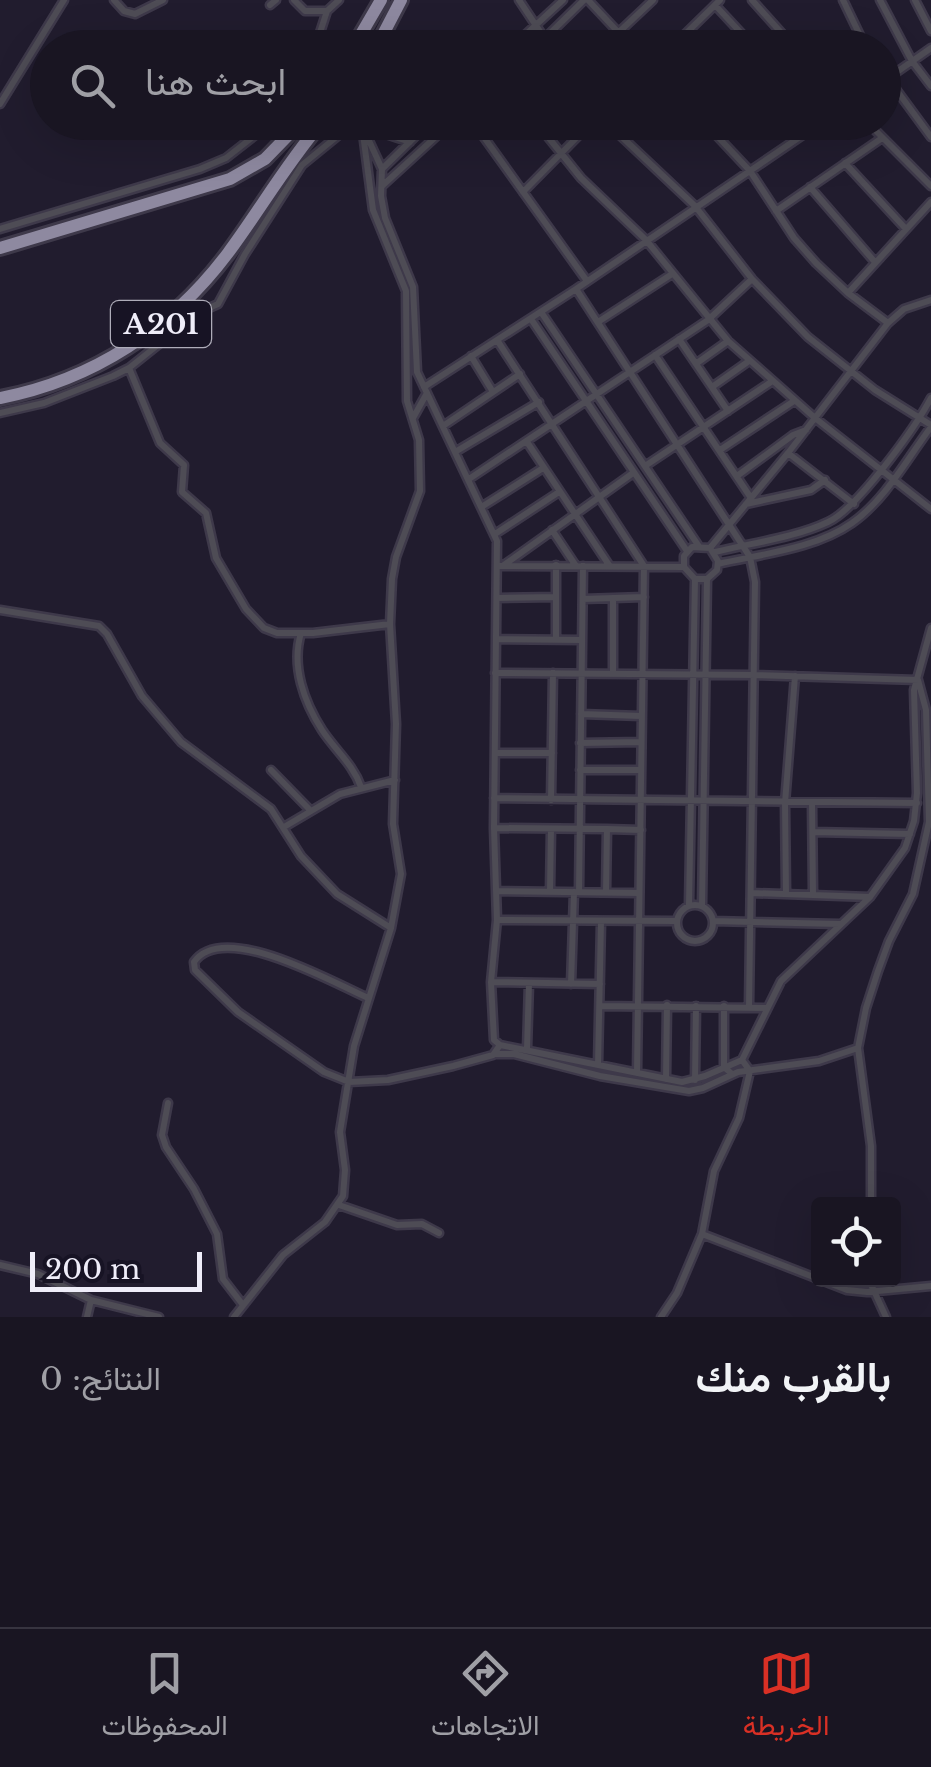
<!DOCTYPE html>
<html lang="ar">
<meta charset="utf-8">
<style>
body{margin:0;font-family:"Libre Baskerville",Vazirmatn,serif;background:#26222f;color:#f1f3f6;direction:rtl}
.controls{position:absolute;right:30px;bottom:30px;display:grid;overflow:hidden;border-radius:10px;box-shadow:0 10px 40px #0002}
.controls button{width:90px;height:90px;display:grid;place-items:center;padding:0;border:0;border-bottom:2px solid #373440;background:#191522;color:#f1f3f6;font:50px sans-serif}
.scale{position:absolute;left:30px;bottom:25px;width:172px;box-sizing:border-box;padding-left:10px;border:5px solid #efedf9;border-top:0;font-size:28px;line-height:35px;white-space:nowrap;color:#efedf9;-webkit-text-stroke:8px #171324;paint-order:stroke}
.list{margin:0;padding:0;list-style:none}
h2{display:flex;justify-content:space-between;align-items:center;height:130px;margin:0;padding:0 40px;font-size:42px}
h2 small{font-size:32px;font-weight:400;color:#9f9fa5}
.icon{flex:none;width:55px;height:55px;fill:none;stroke:currentColor;stroke-width:2;stroke-linecap:round;stroke-linejoin:round}
.map{position:relative;flex:none;width:931px;height:1317px;overflow:hidden;direction:ltr}
.search{position:absolute;background:#191522;box-shadow:0 10px 40px #0002;left:30px;right:30px;top:30px;height:110px;display:flex;align-items:center;gap:25px;box-sizing:border-box;padding:0 35px;border-radius:55px;color:#9f9fa5;font-size:38px}
.sheet{height:310px;background:#191522}
nav{display:flex;justify-content:space-around;align-items:center;box-sizing:border-box;height:140px;border-top:2px solid #373440;background:#191522;font-size:28px;color:#9f9fa5}
nav a{display:grid;justify-items:center;gap:5px}
nav .on{color:#d93025}
.map>svg:first-child{display:block}
.lines{fill:none;stroke-linecap:round;stroke-linejoin:round}
.minor-casing{stroke:#3e394a;stroke-width:11}
.motorway-casing{stroke:#3e394a;stroke-width:18}
.minor{stroke:#4e4c55;stroke-width:6}
.motorway{stroke:#8e89a0;stroke-width:12}
.labels{text-anchor:middle;dominant-baseline:central;stroke-width:10;stroke-linejoin:round;paint-order:stroke}
.shield{fill:#171324;stroke:#aeacb9;stroke-width:2.5}
.shield-label{font-size:28px;font-weight:bold;fill:#efedf9}
</style>
<div class="map">
<svg width="931" height="1317" viewBox="0 0 931 1317">
<rect width="100%" height="100%" fill="#211c2e"/>
<g class="lines">
<defs>
<path id="minor" d="M114,0L124,11L135,14L163,0
M294,0L305,11H327
M519,0L551,48
M588,0L633,48
M752,0L795,48
M843,0L866,48
M880,0L912,61L931,86
M915,0L931,31
M270,5L276,0
M715,5L755,48
M619,32L653,0
M683,36L694,48
M315,48L327,11L339,0
M511,48L563,0
M535,48L584,0
M671,48L720,0
M884,73L931,137
M884,81L931,48
M0,104L64,0
M473,122L587,281
M536,122L581,178L646,240L728,341L815,418L931,509
M606,122L695,206L752,279L808,337L875,390L931,425
M704,122L750,171L794,238L816,263L848,293L888,323L788,453L710,548
M867,122L931,186
M365,132L382,169L381,196L385,218L413,287L417,372L497,541L494,828L497,920L491,982L494,1040L500,1045
M718,137L740,122
M845,163L905,228
M382,169L430,122
M382,186L452,122
M810,187L874,261
M523,192L592,122
M776,211L882,138
M0,229L200,169L226,158L272,122
M576,289L750,557L755,582L749,1007
M848,293L931,202
M541,312L698,545
M531,319L687,551
M598,322L672,274
M888,323L904,309L931,300
M679,339L728,411
M497,340L644,566L637,1073
M655,355L751,498
M471,356L493,392
M697,363L728,341
M129,368L160,443L184,465L182,492L206,513L216,558L246,609L264,628L277,633H313L390,624
M424,387L576,289L822,122
M712,387L749,361
M0,413L44,403L113,376L129,368L198,313L218,304L245,254L302,165L345,130L362,126L410,142
M413,418L427,393
M443,426L520,374
M527,442L609,565
M720,450L794,401
M455,452L539,402
M788,453L854,504
M645,466L771,382
M737,476L793,435L806,430
M469,479L708,320L752,279
M746,504L811,490L825,480
M483,506L543,468
M552,530L576,566
M495,534L559,492
M715,552C751,543 794,538 828,522C857,509 915,428 931,398
M718,564C761,554 815,549 852,523C885,500 907,459 931,427
M504,565L633,473
M556,565V639
M497,566L684,567
M497,598L556,597
M583,599L644,597
M613,599V674
M0,610L99,626L107,634L142,696L181,742L271,809L301,856L337,894L391,928
M301,633C291,666 304,702 322,730C335,750 353,764 361,787
M496,639L582,640
M495,673L755,675L918,680L926,710L929,822L913,894L889,941L878,971L866,1008L858,1048L871,1146V1204
M581,714L641,716
M580,743L641,742
M495,753H552
M271,770L310,810
M580,770H641
M494,798L917,803
M551,800L553,673
M812,803L813,894
M284,827L340,794L395,780
M494,828L607,829L606,892
M607,829L641,830
M813,832L910,834
M496,891L639,893
M550,891L551,829
M579,892L583,566
M751,893L870,897
M786,894L785,803L795,676
M677 923a18 18 0 1 1 36 0a18 18 0 1 1-36 0Z
M689,905L695,579
M702,906L707,579L717,570L718,561L710,548L692,547L684,556V567L695,579H707
M497,920L676,921
M713,921L840,924
M491,982L600,984
M571,984L574,892
M368,998C332,982 223,920 194,962L195,970L238,1012L324,1072L349,1082L388,1080L453,1066L493,1055L500,1045L682,1082L705,1076L742,1060L781,981L870,897L905,848L914,821L917,793L914,690L931,628
M600,1006L766,1008
M724,1006V1067L732,1074
M527,1049L529,983
M494,1054H514L600,1076L689,1091L703,1088L738,1072L819,1061L858,1048
M598,1065L601,922
M666,1079L667,1005
M695,1080L696,1006
M168,1103L162,1135L166,1147L194,1189L217,1234L223,1279L243,1305
M339,1205L397,1225L422,1224L439,1233
M702,1234L714,1171L739,1118L750,1071L742,1060
M0,1265L38,1274L91,1300L159,1317
M869,1280L886,1317
M87,1317L91,1300
M234,1317L283,1255L325,1222L343,1196L345,1170L340,1132L354,1046L391,928L401,874L393,824L396,724L390,624L392,579L396,557L420,491L419,440L407,401L406,291L373,210L362,126
M661,1317L677,1293L702,1234L847,1290L867,1292L931,1286"/>
<path id="motorway" d="M353,48L381,0
M376,48L401,0
M0,248L230,179L265,159L301,122
M0,398C93,380 171,329 228,253C260,210 286,164 322,122"/>
</defs>
<use href="#minor" class="minor-casing"/>
<use href="#motorway" class="motorway-casing"/>
<use href="#minor" class="minor"/>
<use href="#motorway" class="motorway"/>
</g>
<g class="labels">
<rect class="shield" x="111" y="301" width="100" height="46" rx="8"/>
<g class="shield-label">
<text x="161" y="324">A201</text>
</g>
</g>
</svg>
<div class="controls">
<button><svg class="icon" aria-label="locate" viewBox="0 0 24 24"><circle cx="12" cy="12" r="6"/><path d="M12 2v4M12 18v4M2 12h4M18 12h4"/></svg></button>
</div>
<div class="scale">200 m</div>
<div class="search"><svg class="icon" aria-label="search" viewBox="0 0 24 24"><circle cx="10" cy="10" r="6"/><path d="M15 15l6 6"/></svg>ابحث هنا</div>
</div>
<section class="sheet">
<h2>بالقرب منك<small>النتائج: 0</small></h2>
<ul class="list">
</ul>
</section>
<nav>
<a class="on"><svg class="icon" aria-label="map" viewBox="0 0 24 24"><path d="M3 6l6-2 6 2 6-2v14l-6 2-6-2-6 2zM9 4v14M15 6v14"/></svg>الخريطة</a>
<a><svg class="icon" aria-label="directions" viewBox="0 0 24 24"><path d="M12 3l9 9-9 9-9-9zM9 14v-3h6M13 9l2 2-2 2"/></svg>الاتجاهات</a>
<a><svg class="icon" aria-label="saved" viewBox="0 0 24 24"><path d="M7 4h10v16l-5-4-5 4z"/></svg>المحفوظات</a>
</nav>
